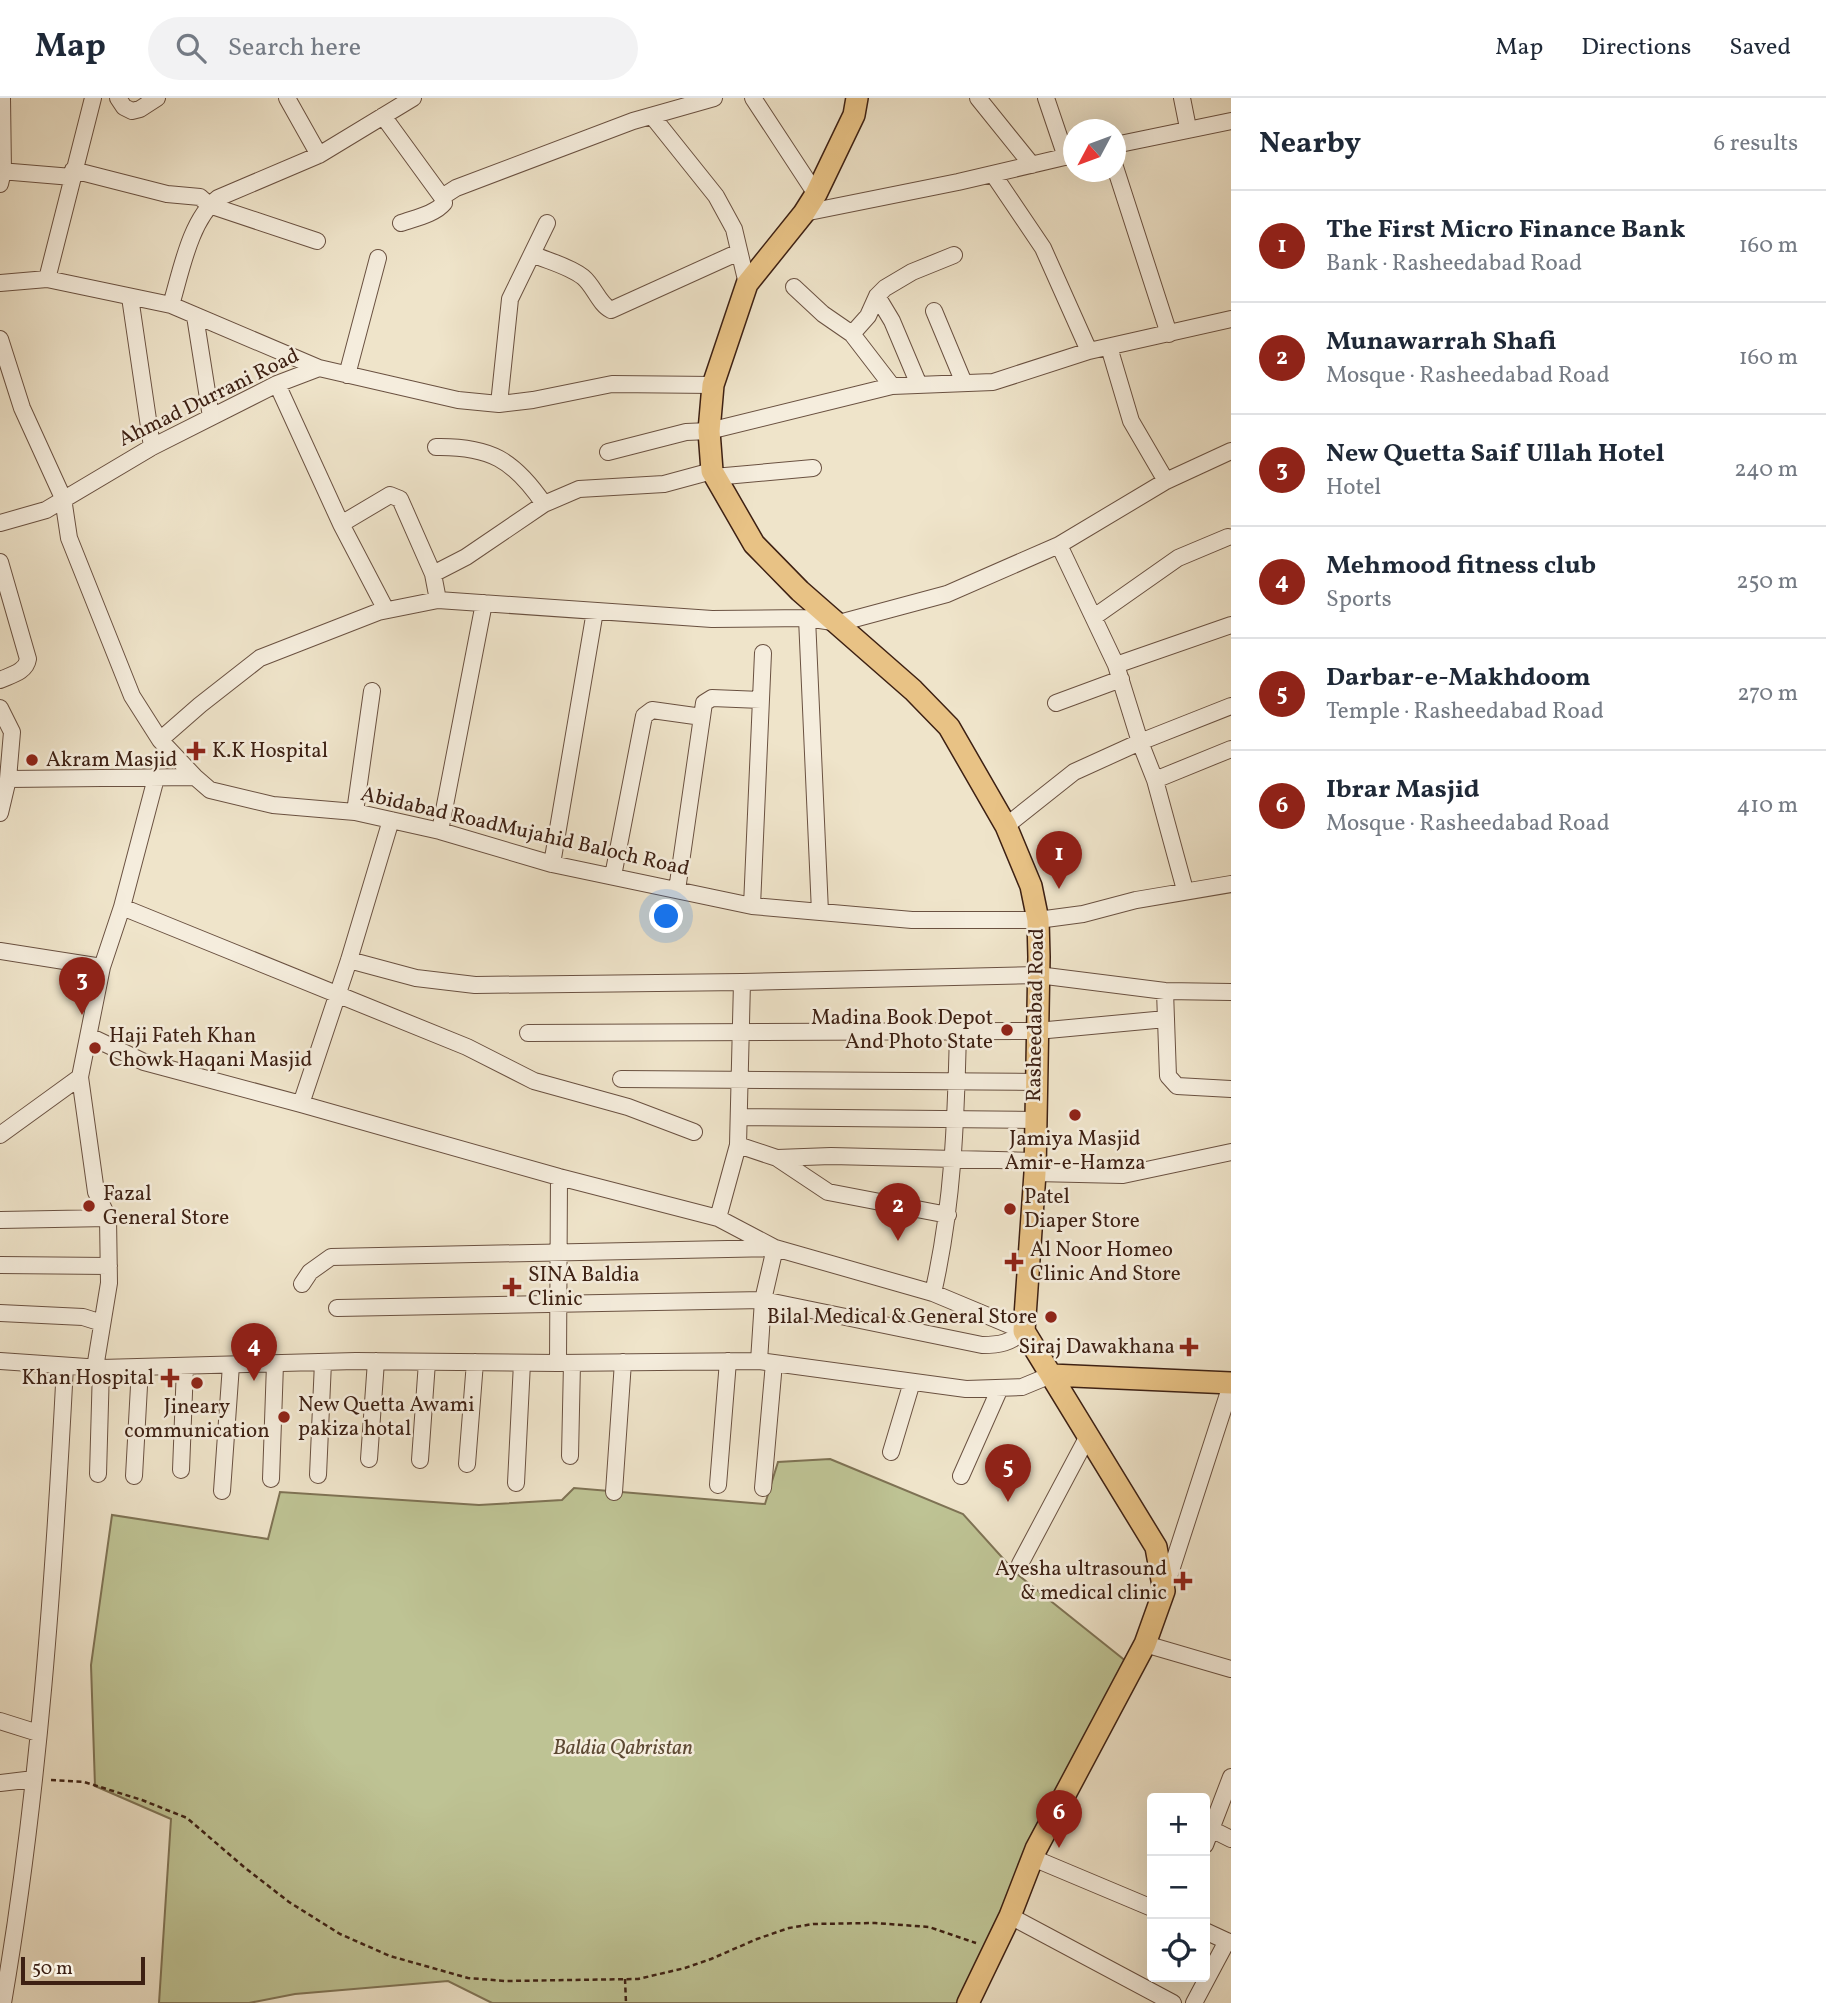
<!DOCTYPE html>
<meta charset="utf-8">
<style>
body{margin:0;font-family:Vollkorn,serif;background:#f2f2f3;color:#1f2937}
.controls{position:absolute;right:21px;bottom:21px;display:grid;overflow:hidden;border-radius:7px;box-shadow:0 7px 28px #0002}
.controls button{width:63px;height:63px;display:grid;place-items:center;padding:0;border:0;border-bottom:2px solid #e0e1e3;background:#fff;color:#1f2937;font:35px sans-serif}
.compass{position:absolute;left:1063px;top:21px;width:63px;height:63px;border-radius:50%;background:#fff;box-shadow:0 7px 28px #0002;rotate:229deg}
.scale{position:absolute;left:21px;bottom:18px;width:124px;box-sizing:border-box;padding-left:7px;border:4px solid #3d2013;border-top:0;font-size:19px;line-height:24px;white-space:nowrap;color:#3d2013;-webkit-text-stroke:5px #f5eddd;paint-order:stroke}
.you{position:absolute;left:667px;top:819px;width:24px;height:24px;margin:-18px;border:5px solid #fff;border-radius:50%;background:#1a73e8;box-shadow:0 0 0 10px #1a73e833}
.badge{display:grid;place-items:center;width:46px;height:46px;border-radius:50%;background:#8f2418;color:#fff;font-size:23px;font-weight:700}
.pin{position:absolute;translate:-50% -58px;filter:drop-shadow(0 2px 4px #0008)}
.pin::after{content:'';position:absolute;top:37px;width:24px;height:21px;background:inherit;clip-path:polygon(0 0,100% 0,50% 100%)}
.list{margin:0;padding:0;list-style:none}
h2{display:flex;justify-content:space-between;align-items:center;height:91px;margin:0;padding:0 28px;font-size:30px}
h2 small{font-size:23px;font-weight:400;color:#747a83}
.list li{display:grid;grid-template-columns:46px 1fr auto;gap:21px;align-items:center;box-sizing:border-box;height:112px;padding:0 28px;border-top:2px solid #e0e1e3}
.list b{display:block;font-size:26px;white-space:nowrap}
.list p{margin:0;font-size:23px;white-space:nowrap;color:#747a83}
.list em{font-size:23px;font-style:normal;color:#747a83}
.icon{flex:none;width:38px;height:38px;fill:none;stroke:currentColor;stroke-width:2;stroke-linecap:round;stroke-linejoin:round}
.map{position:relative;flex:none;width:1231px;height:1905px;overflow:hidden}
header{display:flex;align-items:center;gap:42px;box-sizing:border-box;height:98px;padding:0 35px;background:#fff;border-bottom:2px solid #e0e1e3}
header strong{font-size:33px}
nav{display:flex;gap:38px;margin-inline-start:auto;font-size:24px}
.search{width:490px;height:63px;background:#f2f2f3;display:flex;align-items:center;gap:18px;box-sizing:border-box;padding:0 24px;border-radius:38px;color:#747a83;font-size:26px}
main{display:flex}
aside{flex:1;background:#fff}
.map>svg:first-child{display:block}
.green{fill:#bec394;stroke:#7e7254;stroke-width:2}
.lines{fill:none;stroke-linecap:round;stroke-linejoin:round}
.minor-casing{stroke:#6a5141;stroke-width:18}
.major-casing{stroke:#3d2013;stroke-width:24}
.path{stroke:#3d2013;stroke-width:2.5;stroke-dasharray:5 3.5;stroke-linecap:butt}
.minor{stroke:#f5eddd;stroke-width:16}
.major{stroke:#e8c285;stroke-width:21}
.poi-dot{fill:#8f2418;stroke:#f5eddd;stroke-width:2.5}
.labels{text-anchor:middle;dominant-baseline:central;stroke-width:5;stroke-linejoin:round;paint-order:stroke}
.street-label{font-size:21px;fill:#3d2013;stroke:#f5eddd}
.poi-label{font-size:21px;fill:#3d2013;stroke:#f5eddd;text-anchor:start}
.park-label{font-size:21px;font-style:italic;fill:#5d4933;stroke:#f5eddd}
</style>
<header>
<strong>Map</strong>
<div class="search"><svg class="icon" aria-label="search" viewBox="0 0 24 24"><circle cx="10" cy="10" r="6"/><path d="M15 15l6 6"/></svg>Search here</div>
<nav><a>Map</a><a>Directions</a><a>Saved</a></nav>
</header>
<main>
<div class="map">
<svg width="1231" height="1905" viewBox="0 0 1231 1905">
<rect width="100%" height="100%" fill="#efe4ca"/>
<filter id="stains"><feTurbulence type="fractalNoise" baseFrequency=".00286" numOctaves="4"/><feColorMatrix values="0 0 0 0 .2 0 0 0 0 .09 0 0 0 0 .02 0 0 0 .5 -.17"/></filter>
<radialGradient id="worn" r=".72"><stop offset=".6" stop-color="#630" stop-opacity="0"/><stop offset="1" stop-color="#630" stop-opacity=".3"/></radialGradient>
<path class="green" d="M830,1361L963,1416L1017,1476L1137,1572L968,1905H492L448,1883L295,1896L249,1905H159L171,1721L95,1688L91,1567L112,1417L268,1441L280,1394L479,1407L562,1402L574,1390L765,1406L778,1364Z"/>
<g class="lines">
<defs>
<path id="minor" d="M118,0L124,9L132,13L140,11L157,0
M287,0L319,57
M753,0L816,96
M978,0L1032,67
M1046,0L1066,59
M1182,0L1188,30
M383,18L442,99L444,105C435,116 415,120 401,125
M652,18L716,98L734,131L747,186
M1115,47L1231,23
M1115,69L1169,236
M73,72L167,96L200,99L209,107L317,143
M0,73L72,79
M993,76L1043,150L1089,253
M0,86L3,73L2,0
M442,99L456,90L633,23L714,0
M804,115L958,84L1073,57
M532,156C548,163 569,168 583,179C594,188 599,206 611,212L739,154
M47,181L93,0
M0,185L47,181L171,207L319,270
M794,189L823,216L852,236L892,288
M877,198L892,223L919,287
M130,199L152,349
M171,207C181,174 190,122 218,100L319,57L413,0
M934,213L964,285
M195,218L211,319
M852,236L868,218L877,198L885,190L912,174L954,157
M0,241L22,310L63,400L69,440L132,598L160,642L195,679L210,692L273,707L355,714L440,733L552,766L752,808L912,822H1038L1083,816L1136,802L1231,786
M1109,249L1131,323L1166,383
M347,277L378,160
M277,286L341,426L386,512
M499,306L510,201L547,125
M436,349C490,348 514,362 544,406
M608,354L686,334L709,333L892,288L993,284L1089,253L1231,221
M714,379L813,370
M0,425L46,412L152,349L277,286L319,270L458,302L499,306L533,302L612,286L713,287
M341,426L390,397L400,401L433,476L438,502
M1059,447L1116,567L1140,644L1155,682L1185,792
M0,464L28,561C26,574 11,577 0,582
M433,476L466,459L544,406L579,391L664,386L712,373
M1094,519L1178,460L1228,439
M807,520L820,814
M1116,567L1231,527
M1056,605L1121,581
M0,610L12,634L8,681L195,679
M160,642L200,607L260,560L378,514L438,502L712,521L807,520L839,525L947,496L1059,447L1166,383L1231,353
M1155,682L1231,651
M355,714L372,593
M0,715L8,681
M1006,728L1074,674L1140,644L1231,608
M440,733L484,505
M552,766L595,513
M613,778L644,618L652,612L702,619
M677,792L704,605L712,600L761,602
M752,808L763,555
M122,809L467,949L534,983L628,1009L694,1034
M0,853L102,869
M349,862L416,880L475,887L742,884L1038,877L1165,893L1231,894
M1165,893L1168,978L1177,988L1231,991
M528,935L1037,933L1166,921
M89,938L144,964L301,1006L559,1079L718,1120L775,1150L933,1195L1024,1233C1010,1245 1000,1247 982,1247L763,1202L337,1210
M621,981L1036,984
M301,1006L349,862L391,722
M739,1019L1035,1022
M0,1037L80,979
M738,1047L777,1060L828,1094L948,1117
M777,1060L831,1058L1035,1063
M1035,1075L1123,1077L1231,1054
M718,1120L738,1047L742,884
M0,1122L108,1120
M0,1167L109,1168
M302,1186L310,1174L331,1159L775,1150L763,1202L759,1263
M933,1195C953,1108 956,1021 958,933
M0,1215L83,1219L102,1225
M0,1263L101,1270L356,1263L558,1265L759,1263L966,1291L1022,1289L1051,1277
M558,1265L559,1079
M95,1270L109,1185L108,1120L96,1094L80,979L102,869L122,809L156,680
M891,1354L912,1284
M570,1358L572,1265
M369,1361L376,1263
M420,1362L427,1264
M467,1366L475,1264
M181,1372L185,1269
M98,1376L101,1270
M318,1377L323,1264
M134,1378L140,1270
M961,1378L1000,1290
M271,1381L275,1266
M516,1385L522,1265
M718,1387L728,1263
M763,1390L774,1265
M222,1393L231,1267
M614,1394L623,1264
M1020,1466L1088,1338
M1165,1491L1231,1287
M1145,1546L1231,1571
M0,1623L38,1635
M0,1685L34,1681
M1211,1731L1231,1741
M1205,1747L1231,1679
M1033,1760L1152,1810
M1010,1818L1173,1905
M1205,1833L1231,1845
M3,1905C39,1695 54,1481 65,1268
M1194,1905L1227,1843"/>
<path id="major" d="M857,0L854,17L816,96L804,115L747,186L713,287L709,333L712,373L754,446L800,493L913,592L949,629L1006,728L1031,788L1038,822L1039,859L1035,1075L1024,1233L1156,1449L1164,1493L1145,1546L1036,1751L1010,1818L968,1905
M1051,1277L1231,1285"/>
</defs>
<use href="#minor" class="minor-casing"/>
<use href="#major" class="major-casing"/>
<path class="path" d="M51,1682L84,1684L142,1702L187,1720L244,1769L289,1804L340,1836L390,1858L468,1880L505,1883L638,1881L685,1870L711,1861L757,1841L789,1830L813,1826L875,1825L929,1829L976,1845
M625,1881L626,1905"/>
<use href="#minor" class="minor"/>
<use href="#major" class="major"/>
</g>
<g class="poi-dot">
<path d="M192.5 642.5h7v7h7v7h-7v7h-7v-7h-7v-7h7z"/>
<circle cx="32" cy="662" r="7"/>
<circle cx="1007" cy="932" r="7"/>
<circle cx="95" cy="950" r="7"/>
<circle cx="1075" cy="1017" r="7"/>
<circle cx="89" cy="1108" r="7"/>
<circle cx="1010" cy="1111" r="7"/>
<path d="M1010.5 1153.5h7v7h7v7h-7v7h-7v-7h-7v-7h7z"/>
<path d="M508.5 1178.5h7v7h7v7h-7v7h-7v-7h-7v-7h7z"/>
<circle cx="1051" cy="1219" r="7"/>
<path d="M1185.5 1238.5h7v7h7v7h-7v7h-7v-7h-7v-7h7z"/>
<path d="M166.5 1269.5h7v7h7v7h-7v7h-7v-7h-7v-7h7z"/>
<circle cx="197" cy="1285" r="7"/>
<circle cx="284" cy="1319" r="7"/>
<path d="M1179.5 1472.5h7v7h7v7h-7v7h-7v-7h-7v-7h7z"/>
</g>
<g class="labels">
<g class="street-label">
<text transform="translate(209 300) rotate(-26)">Ahmad Durrani Road</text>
<text transform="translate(525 734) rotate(13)">Abidabad RoadMujahid Baloch Road</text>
<text transform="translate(1036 917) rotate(-89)">Rasheedabad Road</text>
</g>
<g class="poi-label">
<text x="212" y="653">K.K Hospital</text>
<text x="46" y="662">Akram Masjid</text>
<text x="993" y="920" text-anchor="end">Madina Book Depot<tspan x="993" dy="24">And Photo State</tspan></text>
<text x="109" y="938">Haji Fateh Khan<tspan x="109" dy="24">Chowk Haqani Masjid</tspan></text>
<text x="1075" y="1041" text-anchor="middle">Jamiya Masjid<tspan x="1075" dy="24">Amir-e-Hamza</tspan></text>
<text x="103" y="1096">Fazal<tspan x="103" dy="24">General Store</tspan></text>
<text x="1024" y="1099">Patel<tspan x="1024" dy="24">Diaper Store</tspan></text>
<text x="1030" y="1152">Al Noor Homeo<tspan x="1030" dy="24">Clinic And Store</tspan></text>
<text x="528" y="1177">SINA Baldia<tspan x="528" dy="24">Clinic</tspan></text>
<text x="1037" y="1219" text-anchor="end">Bilal Medical &amp; General Store</text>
<text x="1175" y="1249" text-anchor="end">Siraj Dawakhana</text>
<text x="154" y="1280" text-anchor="end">Khan Hospital</text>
<text x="298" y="1307">New Quetta Awami<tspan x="298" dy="24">pakiza hotal</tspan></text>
<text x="197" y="1309" text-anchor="middle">Jineary<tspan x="197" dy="24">communication</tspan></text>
<text x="1167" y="1471" text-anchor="end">Ayesha ultrasound<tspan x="1167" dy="24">&amp; medical clinic</tspan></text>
</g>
<g class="park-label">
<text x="623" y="1650">Baldia Qabristan</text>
</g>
</g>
<rect width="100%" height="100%" filter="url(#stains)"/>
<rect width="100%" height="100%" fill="url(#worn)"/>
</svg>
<div class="controls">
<button>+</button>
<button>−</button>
<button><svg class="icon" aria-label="locate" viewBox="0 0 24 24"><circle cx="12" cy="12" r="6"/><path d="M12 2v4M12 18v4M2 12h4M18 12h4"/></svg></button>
</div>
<svg class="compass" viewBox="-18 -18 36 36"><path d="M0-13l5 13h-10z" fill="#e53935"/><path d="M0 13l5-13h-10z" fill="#747a83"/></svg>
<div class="scale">50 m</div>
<div class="you"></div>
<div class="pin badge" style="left:1059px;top:791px">1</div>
<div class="pin badge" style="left:898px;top:1143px">2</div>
<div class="pin badge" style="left:82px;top:917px">3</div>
<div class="pin badge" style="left:254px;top:1283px">4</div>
<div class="pin badge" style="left:1008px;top:1404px">5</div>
<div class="pin badge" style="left:1059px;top:1750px">6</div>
</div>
<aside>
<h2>Nearby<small>6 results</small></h2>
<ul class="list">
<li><span class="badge">1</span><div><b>The First Micro Finance Bank</b><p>Bank · Rasheedabad Road</p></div><em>160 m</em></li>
<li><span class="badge">2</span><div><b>Munawarrah Shafi</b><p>Mosque · Rasheedabad Road</p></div><em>160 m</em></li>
<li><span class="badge">3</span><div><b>New Quetta Saif Ullah Hotel</b><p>Hotel</p></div><em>240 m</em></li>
<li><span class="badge">4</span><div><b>Mehmood fitness club</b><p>Sports</p></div><em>250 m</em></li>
<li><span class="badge">5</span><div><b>Darbar-e-Makhdoom</b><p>Temple · Rasheedabad Road</p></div><em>270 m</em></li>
<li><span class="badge">6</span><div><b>Ibrar Masjid</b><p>Mosque · Rasheedabad Road</p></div><em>410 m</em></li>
</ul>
</aside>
</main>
